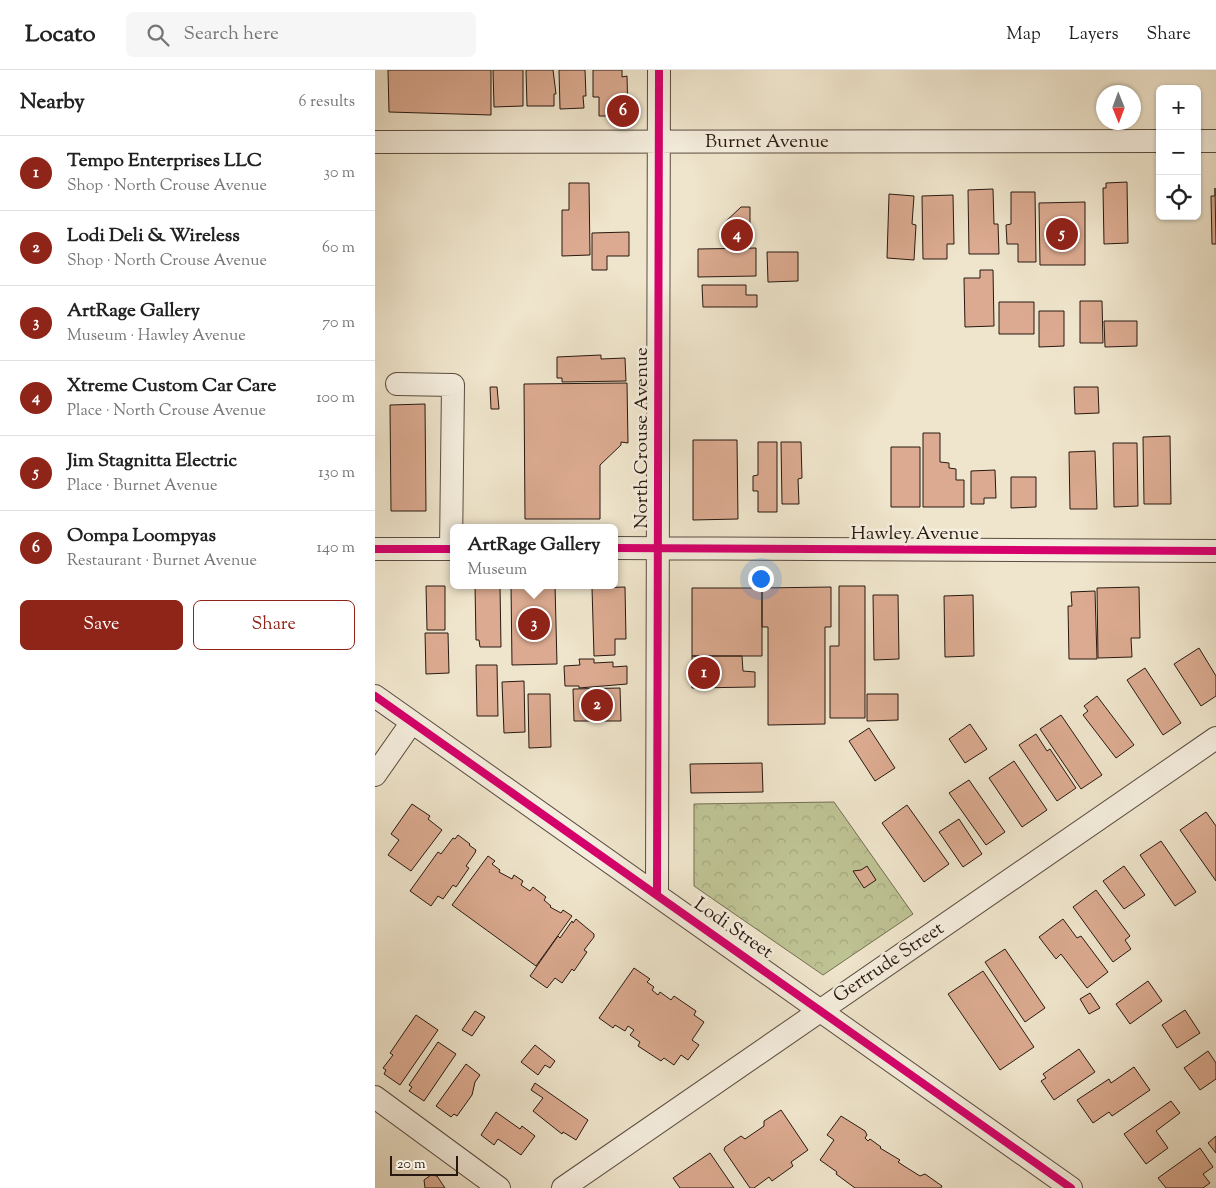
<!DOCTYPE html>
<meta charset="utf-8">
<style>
body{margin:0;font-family:"Sorts Mill Goudy",serif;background:#f6f6f6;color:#222}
.controls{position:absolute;right:15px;top:15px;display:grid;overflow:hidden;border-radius:8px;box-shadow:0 1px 4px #0004}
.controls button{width:45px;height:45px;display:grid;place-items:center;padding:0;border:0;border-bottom:1px solid #e0e0e0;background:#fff;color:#222;font:25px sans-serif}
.compass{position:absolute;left:721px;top:15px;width:45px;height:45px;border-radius:50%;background:#fff;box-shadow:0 1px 4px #0004;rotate:179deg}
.scale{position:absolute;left:15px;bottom:12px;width:68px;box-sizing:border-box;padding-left:5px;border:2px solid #281910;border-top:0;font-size:14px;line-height:18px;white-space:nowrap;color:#281910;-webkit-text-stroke:4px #f5eede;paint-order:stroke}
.you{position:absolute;left:385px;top:508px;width:18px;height:18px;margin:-12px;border:4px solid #fff;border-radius:50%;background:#1a73e8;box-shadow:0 0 0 8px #1a73e833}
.badge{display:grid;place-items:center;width:32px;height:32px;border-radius:50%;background:#8f2418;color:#fff;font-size:16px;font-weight:700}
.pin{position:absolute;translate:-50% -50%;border:2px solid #fff;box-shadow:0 1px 5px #0006}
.popup{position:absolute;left:75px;top:454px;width:168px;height:65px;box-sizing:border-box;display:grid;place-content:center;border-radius:8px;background:#fff;filter:drop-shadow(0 1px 4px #0005);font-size:16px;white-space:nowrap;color:#767676}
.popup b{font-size:19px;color:#222}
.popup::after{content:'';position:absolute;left:50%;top:100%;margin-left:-10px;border:10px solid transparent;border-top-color:#fff}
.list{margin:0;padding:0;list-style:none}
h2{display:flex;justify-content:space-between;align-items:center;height:65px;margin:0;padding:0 20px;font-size:21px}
h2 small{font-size:16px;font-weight:400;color:#767676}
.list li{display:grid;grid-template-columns:32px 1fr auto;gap:15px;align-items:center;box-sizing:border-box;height:75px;padding:0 20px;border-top:1px solid #e0e0e0}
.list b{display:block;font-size:19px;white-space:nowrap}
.list p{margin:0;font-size:16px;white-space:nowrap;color:#767676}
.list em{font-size:16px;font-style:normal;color:#767676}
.actions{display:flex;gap:10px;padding:15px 20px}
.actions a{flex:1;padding:11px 0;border:1px solid #8f2418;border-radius:8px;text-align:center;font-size:18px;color:#8f2418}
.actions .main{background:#8f2418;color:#fff}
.icon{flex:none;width:28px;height:28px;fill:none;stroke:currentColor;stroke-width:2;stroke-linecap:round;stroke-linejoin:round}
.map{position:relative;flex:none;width:841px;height:1118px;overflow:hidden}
header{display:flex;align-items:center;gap:30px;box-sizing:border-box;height:70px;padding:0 25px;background:#fff;border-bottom:1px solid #e0e0e0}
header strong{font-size:24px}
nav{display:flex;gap:28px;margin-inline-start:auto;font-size:18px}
.search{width:350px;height:45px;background:#f6f6f6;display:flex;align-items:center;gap:12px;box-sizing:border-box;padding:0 18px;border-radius:8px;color:#767676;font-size:19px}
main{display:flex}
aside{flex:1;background:#fff}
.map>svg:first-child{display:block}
.park{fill:url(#park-crowns);stroke:#736e52}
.building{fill:#dbaa90;stroke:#281910}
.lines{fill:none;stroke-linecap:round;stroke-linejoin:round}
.minor-casing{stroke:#5a4c3f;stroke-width:24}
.minor{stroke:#f5eede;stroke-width:22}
.cycleway-casing{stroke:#f5eede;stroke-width:11}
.cycleway{stroke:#d6006c;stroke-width:8}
.labels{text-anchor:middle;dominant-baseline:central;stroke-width:5;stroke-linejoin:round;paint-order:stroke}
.street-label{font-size:19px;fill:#281910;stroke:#f5eede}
</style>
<header>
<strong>Locato</strong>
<div class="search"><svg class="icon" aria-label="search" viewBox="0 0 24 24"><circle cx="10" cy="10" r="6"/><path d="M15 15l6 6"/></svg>Search here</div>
<nav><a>Map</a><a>Layers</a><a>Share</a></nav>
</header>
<main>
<aside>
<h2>Nearby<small>6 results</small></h2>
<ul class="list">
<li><span class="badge">1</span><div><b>Tempo Enterprises LLC</b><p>Shop · North Crouse Avenue</p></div><em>30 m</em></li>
<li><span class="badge">2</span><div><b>Lodi Deli &amp; Wireless</b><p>Shop · North Crouse Avenue</p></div><em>60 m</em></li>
<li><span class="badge">3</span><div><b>ArtRage Gallery</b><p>Museum · Hawley Avenue</p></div><em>70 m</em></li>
<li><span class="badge">4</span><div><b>Xtreme Custom Car Care</b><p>Place · North Crouse Avenue</p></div><em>100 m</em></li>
<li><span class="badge">5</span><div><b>Jim Stagnitta Electric</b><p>Place · Burnet Avenue</p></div><em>130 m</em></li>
<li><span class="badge">6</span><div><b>Oompa Loompyas</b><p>Restaurant · Burnet Avenue</p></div><em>140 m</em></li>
</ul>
<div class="actions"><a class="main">Save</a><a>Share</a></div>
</aside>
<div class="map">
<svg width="841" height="1118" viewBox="0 0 841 1118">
<defs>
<pattern id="park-crowns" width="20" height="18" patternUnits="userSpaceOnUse" patternTransform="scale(1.25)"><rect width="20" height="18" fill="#bec394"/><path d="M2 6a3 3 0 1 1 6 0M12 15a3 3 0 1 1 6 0" fill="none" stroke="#a3a77f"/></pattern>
</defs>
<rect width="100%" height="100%" fill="#efe5cc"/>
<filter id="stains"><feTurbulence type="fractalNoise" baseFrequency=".004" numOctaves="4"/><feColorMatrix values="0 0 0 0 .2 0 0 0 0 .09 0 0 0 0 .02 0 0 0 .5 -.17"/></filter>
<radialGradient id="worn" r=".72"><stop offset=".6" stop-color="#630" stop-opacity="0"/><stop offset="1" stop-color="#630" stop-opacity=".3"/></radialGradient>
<path class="park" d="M459,732L538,844L448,905L319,816V734Z"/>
<path class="building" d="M13,0H116V45L14,42Z
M118,0H148V36L119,37Z
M151,0H178L181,24H179V36H152Z
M184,0H210L211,26H208L209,38L185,39Z
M218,0H247V7L252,6L253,46H224V27H218Z
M752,112L753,173L729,174L728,118H731V113Z
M194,113H214L215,185L187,186V140H194Z
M840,118L841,174H837L836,126H840Z
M618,119L619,154H623L624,184H594L593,120Z
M636,122H660L661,192H643V174H632L631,155L636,154Z
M514,124L539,126L537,154L541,155L539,190L512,188Z
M578,125L579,174H572V189H548L547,126Z
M710,132V195H665L664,133Z
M366,137H375V176H348V154Z
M254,162V186H232V200H217V163Z
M381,178V206L323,207V179Z
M392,182H423V211L393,212Z
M605,200H618L619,256L590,257L589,208H605Z
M327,215H371V225H382V237H328Z
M705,231H727L728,273H705Z
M624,232H659V264H624Z
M664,241H689V276L664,277Z
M729,251H762V276L730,277Z
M226,285V289L250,288L251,311L187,312V308H182V287Z
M252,313L253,373L246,372V375L225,395V449H150L149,314Z
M115,317H122L124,339H116Z
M699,317H723L724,343L700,344Z
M50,334L51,441H16L15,335Z
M548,363H565V392L574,393V398L581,399V410H589V437H548Z
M795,366L796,434H769L768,367Z
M318,370H362L363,449L318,450Z
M383,372H402V442H383V421H378V406L383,405Z
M406,372H426L427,408L423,409L424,434H407Z
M738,373H762L763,436L739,437Z
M516,377H545V437H516Z
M720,381L722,439H695L694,382Z
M620,400L621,428H609V434H596V401Z
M636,407H661V437L636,438Z
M136,515H180L182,594L137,595Z
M51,516H70V560H52Z
M100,516H125L126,577H105L104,570H101Z
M464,516H490V648H455V576H464Z
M250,517L251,569H240V585L219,586L217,518Z
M456,517V557H450V654L393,655V557H387V518Z
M764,517L765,568H756L757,587L723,588L722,518Z
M317,518H387V586H317Z
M720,521L722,589H694L693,536H697L696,522Z
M498,525H523L524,589L499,590Z
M598,525L599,586L570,587L569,526Z
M50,563H73L74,603L51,604Z
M824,578L841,606V626L826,636L799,594Z
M317,586H367L368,601L380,602V617L317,618Z
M204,589H219V593L238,592V597L252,596V614L204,618V616H190L189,596L205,595Z
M101,595H122L123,646H102Z
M770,598L806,653L788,665L752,610Z
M149,611L150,662L129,663L127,612Z
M245,618L246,651H199L198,619Z
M153,624H175L176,677L154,678Z
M492,624H523V650L492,651Z
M722,626L759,675L741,688L708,645L713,641L709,636Z
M686,645L727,705L706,719L665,659Z
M595,654L612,679L590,693L574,669Z
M494,658L520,698L500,711L474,671Z
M661,664L672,681L675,679L701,718L682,731L644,675Z
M639,691L672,740L647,757L614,708Z
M387,693L388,722L316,723L315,694Z
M594,710L630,762L611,775L574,723Z
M37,734L55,746L53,749L67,760L36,801L13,785L24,770L16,764Z
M532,735L574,794L549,812L507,753Z
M831,742L841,756V811L805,760Z
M584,749L607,784L588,797L564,762Z
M83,765L95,774L94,775L101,780L100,783L91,796L94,798L81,817L78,815L68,829L63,826L56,836L35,821L63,782L66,784L78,768L80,769Z
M786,771L821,822L800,836L765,785Z
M113,786L120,791L117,794L125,800L124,802L137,809L139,805L148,811L146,815L155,821L158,817L171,827L169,830L176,836L175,837L186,843L188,840L197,846L161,896L77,835Z
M492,796L501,810L489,818L478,801L486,800Z
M749,796L770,825L749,839L728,811Z
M721,820L755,866L750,870L756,879L738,892L698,837Z
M201,849L219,864V867L209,880L212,882L199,901L197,899L187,913L180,908L172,918L155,906L183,866L185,868L197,851L198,853Z
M688,849L702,868L706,866L733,902L712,918L686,884L681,889L664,867Z
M630,879L670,938L650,952L610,892Z
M259,898L275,909L272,912L279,917L277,920L283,925L285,922L296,930L299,926L321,941L319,945L329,952L317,970L324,975L313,990L306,985L299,995L289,988L286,991L263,976L265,972L255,965L259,960L253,956L250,961L240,955L238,958L224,948Z
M608,901L659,977L625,1000L573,924Z
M773,911L787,931L755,954L741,934Z
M715,923L725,938L714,944L705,929Z
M810,940L825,963L802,978L787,955Z
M100,941L110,947L97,966L87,960Z
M41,945L63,960L25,1015L9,1004L11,1000L8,998L18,985L15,983Z
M63,972L81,984L49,1031L34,1021L37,1017L34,1015Z
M160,975L180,991L175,998L170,995L163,1005L146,992Z
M704,979L720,1002L679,1030L666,1011L671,1008L668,1004Z
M833,981L841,993V1009L825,1020L809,998Z
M91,994L105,1005L100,1012L97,1025L82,1046L79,1044L76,1047L61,1036Z
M759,997L775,1020L737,1046L734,1042L718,1053L702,1030L734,1009L736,1013Z
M160,1013L213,1050L201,1070L188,1062L187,1064L158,1041L168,1028L156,1020Z
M796,1031L805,1043L781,1061L793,1078L771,1094L749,1064Z
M406,1040L433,1080L416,1092L418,1096L397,1111L394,1107L379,1118H375L349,1080L350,1077L366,1066L370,1069L389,1056V1051Z
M121,1042L145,1059L147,1056L160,1066L146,1085L123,1069L119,1075L106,1065Z
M466,1046L490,1061L492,1065L490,1068L493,1071L495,1069L506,1077L505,1078L525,1090L523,1092L529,1096L545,1106L550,1104L567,1116L566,1118H480L461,1104L462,1102L445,1090L459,1070L452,1065Z
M841,1066V1083L833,1073Z
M825,1078L838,1097L828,1104L835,1113L828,1118H791L783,1108Z
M335,1083L359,1118H305L298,1108Z
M56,1105L62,1106L70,1118H50L49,1110Z"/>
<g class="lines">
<defs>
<path id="minor" d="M822,71H841
M0,72L785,71
M22,314L78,315L76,479
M239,478L841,481
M0,479H79
M0,626L696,1118
M0,705L37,652
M282,825L284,0
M0,1027L124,1118
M188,1118L841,668"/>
</defs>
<use href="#minor" class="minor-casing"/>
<use href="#minor" class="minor"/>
<defs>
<path id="cycleway" d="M239,478L841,481
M0,479H79
M0,626L696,1118
M282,825L284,0"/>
</defs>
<use href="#cycleway" class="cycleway-casing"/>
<use href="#cycleway" class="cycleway"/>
</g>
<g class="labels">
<g class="street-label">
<text x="392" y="72">Burnet Avenue</text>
<text transform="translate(267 368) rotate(-90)">North Crouse Avenue</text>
<text x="540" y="464">Hawley Avenue</text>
<text transform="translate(358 859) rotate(35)">Lodi Street</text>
<text transform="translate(514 893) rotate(-34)">Gertrude Street</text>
</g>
</g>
<rect width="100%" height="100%" filter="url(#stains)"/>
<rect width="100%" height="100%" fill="url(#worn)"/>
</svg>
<div class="controls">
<button>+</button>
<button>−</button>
<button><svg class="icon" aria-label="locate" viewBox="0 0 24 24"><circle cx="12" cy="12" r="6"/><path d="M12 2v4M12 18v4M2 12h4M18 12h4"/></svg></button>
</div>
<svg class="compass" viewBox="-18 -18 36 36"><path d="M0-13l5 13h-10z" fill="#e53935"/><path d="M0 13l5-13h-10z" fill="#767676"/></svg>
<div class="scale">20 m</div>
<div class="you"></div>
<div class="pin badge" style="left:329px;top:603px">1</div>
<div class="pin badge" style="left:222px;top:635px">2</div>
<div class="pin badge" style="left:159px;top:554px">3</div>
<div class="popup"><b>ArtRage Gallery</b>Museum</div>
<div class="pin badge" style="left:362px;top:165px">4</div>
<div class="pin badge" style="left:687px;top:164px">5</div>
<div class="pin badge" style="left:248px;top:41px">6</div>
</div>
</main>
